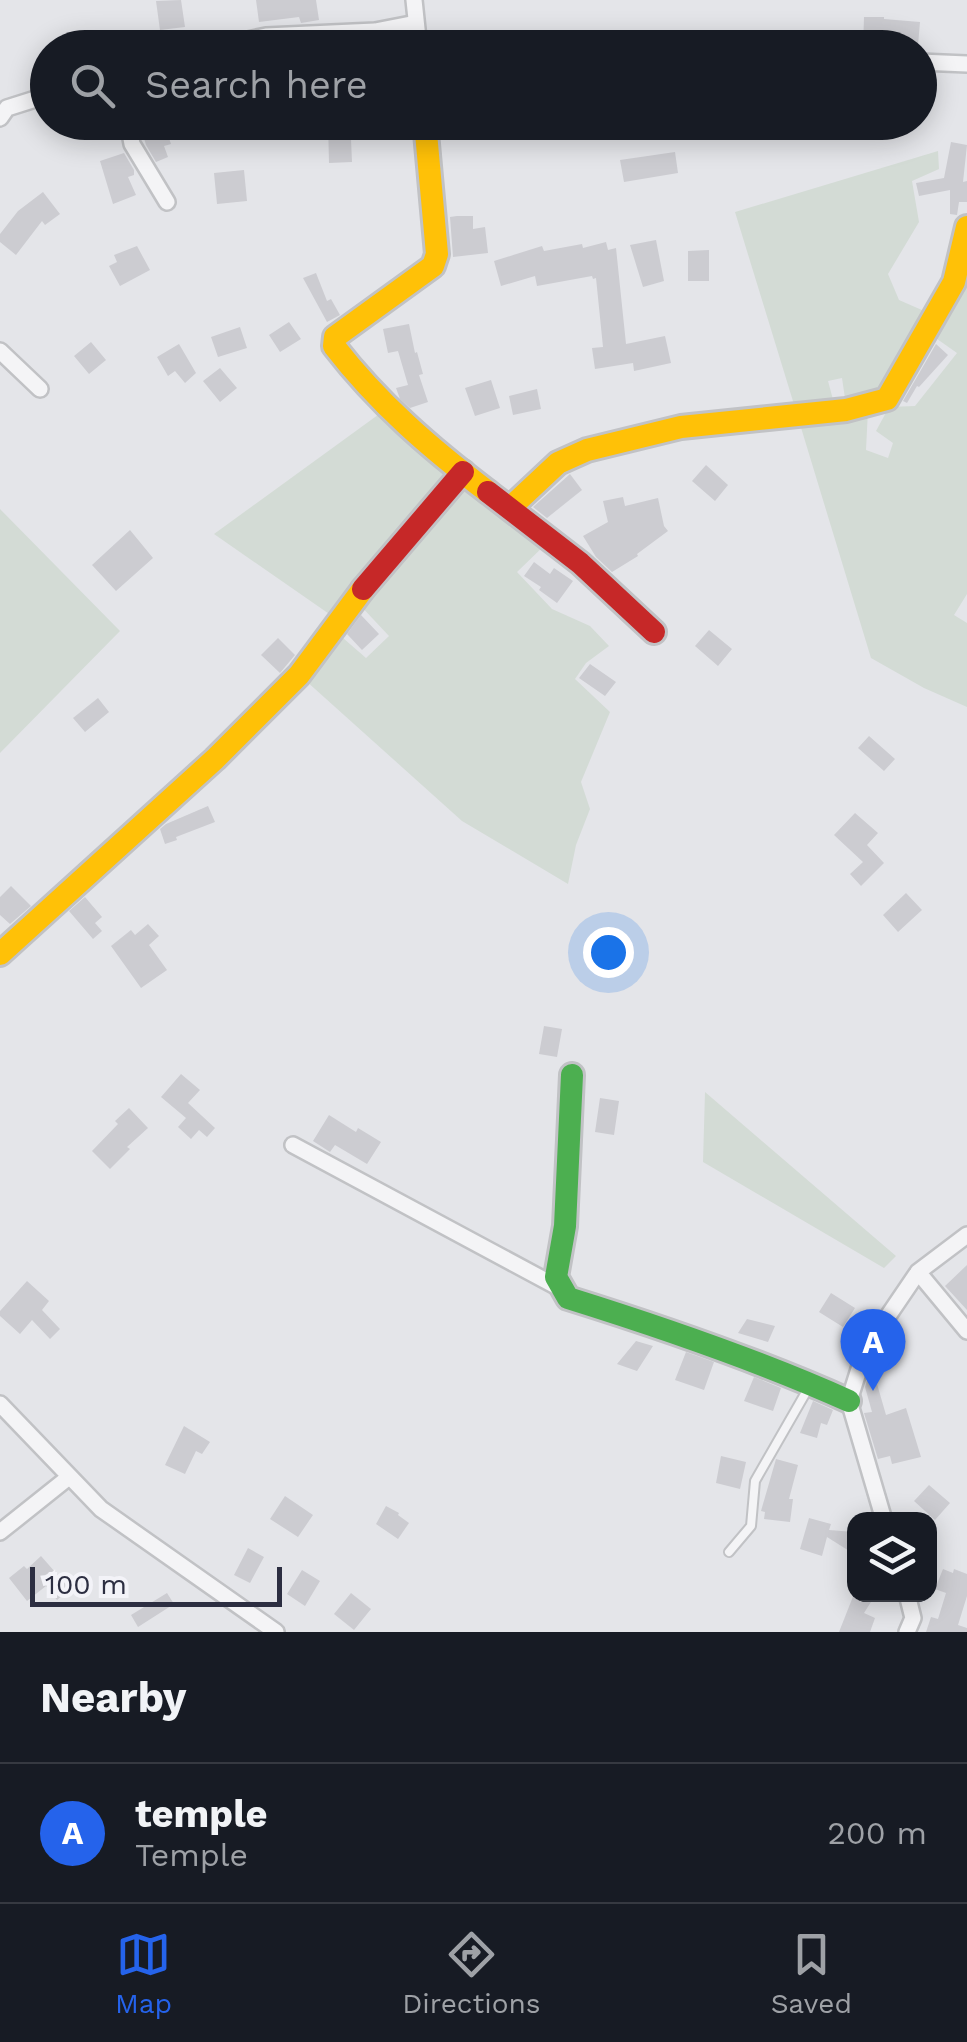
<!DOCTYPE html>
<style>
body{margin:0;font-family:"Work Sans",sans-serif;background:#242831;color:#f1f3f6}
.controls{position:absolute;right:30px;bottom:30px;display:grid;overflow:hidden;border-radius:20px;box-shadow:0 5px 25px #0003}
.controls button{width:90px;height:90px;display:grid;place-items:center;padding:0;border:0;border-bottom:2px solid #363941;background:#171b24;color:#f1f3f6;font:50px sans-serif}
.scale{position:absolute;left:30px;bottom:25px;width:252px;box-sizing:border-box;padding-left:10px;border:5px solid #2c2e41;border-top:0;font-size:28px;line-height:35px;white-space:nowrap;color:#2c2e41;-webkit-text-stroke:8px #f3f3f8;paint-order:stroke}
.you{position:absolute;left:608px;top:952px;width:35px;height:35px;margin:-25px;border:8px solid #fff;border-radius:50%;background:#1a73e8;box-shadow:0 0 0 15px #1a73e833}
.badge{display:grid;place-items:center;width:65px;height:65px;border-radius:50%;background:#2563eb;color:#fff;font-size:32px;font-weight:700}
.pin{position:absolute;translate:-50% -82px;filter:drop-shadow(0 2px 5px #0008)}
.pin::after{content:'';position:absolute;top:52px;width:35px;height:30px;background:inherit;clip-path:polygon(0 0,100% 0,50% 100%)}
.list{margin:0;padding:0;list-style:none}
h2{display:flex;justify-content:space-between;align-items:center;height:130px;margin:0;padding:0 40px;font-size:42px}
h2 small{font-size:32px;font-weight:400;color:#9ea1a6}
.list li{display:grid;grid-template-columns:65px 1fr auto;gap:30px;align-items:center;box-sizing:border-box;height:140px;padding:0 40px;border-top:2px solid #363941}
.list b{display:block;font-size:38px;white-space:nowrap}
.list p{margin:0;font-size:32px;white-space:nowrap;color:#9ea1a6}
.list em{font-size:32px;font-style:normal;color:#9ea1a6}
.icon{flex:none;width:55px;height:55px;fill:none;stroke:currentColor;stroke-width:2;stroke-linecap:round;stroke-linejoin:round}
.map{position:relative;flex:none;width:967px;height:1632px;overflow:hidden}
.search{position:absolute;background:#171b24;box-shadow:0 5px 25px #0003;left:30px;right:30px;top:30px;height:110px;display:flex;align-items:center;gap:25px;box-sizing:border-box;padding:0 35px;border-radius:55px;color:#9ea1a6;font-size:38px}
.sheet{height:270px;background:#171b24}
nav{display:flex;justify-content:space-around;align-items:center;box-sizing:border-box;height:140px;border-top:2px solid #363941;background:#171b24;font-size:28px;color:#9ea1a6}
nav a{display:grid;justify-items:center;gap:5px}
nav .on{color:#2563eb}
.map>svg:first-child{display:block}
.green{fill:#d3dbd5}
.building{fill:#ccccd1}
.lines{fill:none;stroke-linecap:round;stroke-linejoin:round}
.lane-casing{stroke:#c1c2c5;stroke-width:12}
.street-casing{stroke:#c1c2c5;stroke-width:20}
.fast-casing{stroke:#c1c2c5;stroke-width:28}
.slow-casing{stroke:#c1c2c5;stroke-width:28}
.jam-casing{stroke:#c1c2c5;stroke-width:28}
.lane{stroke:#f4f4f6;stroke-width:8}
.street{stroke:#f4f4f6;stroke-width:15}
.fast{stroke:#4caf50;stroke-width:22}
.slow{stroke:#ffc107;stroke-width:22}
.jam{stroke:#c62828;stroke-width:22}
</style>
<div class="map">
<svg width="967" height="1632" viewBox="0 0 967 1632">
<rect width="100%" height="100%" fill="#e4e5e9"/>
<path class="green" d="M938,151L939,169L912,181L919,222L888,274L899,300L931,314L878,398L846,405L842,378L828,381L835,407L796,411L735,212Z
M967,257V594L954,615L967,623V707L924,688L871,658L799,421L868,410L866,450L888,458L893,443L876,431L889,407L915,406L957,353L930,334Z
M382,412L459,472L335,618L214,534Z
M463,475L547,543L517,572L552,609L590,626L609,646L586,663L575,679L610,712L581,782L590,809L576,845L568,884L462,821L305,680L335,631L366,658L389,636L358,603Z
M0,509L120,631L0,753Z
M705,1092L896,1256L884,1268L703,1162Z"/>
<path class="building" d="M181,0L185,27L160,30L156,1Z
M256,0H316L319,20L301,23L299,17L259,22Z
M864,17H884V19L920,22L918,45L884,42V48H863Z
M328,122H346L347,139H351L352,162L329,163Z
M164,123L171,144L164,146L168,157L156,162L146,145L142,131Z
M951,142L967,145L963,182L967,181V202H959L957,215L950,214V190L919,196L916,183L944,178Z
M675,152L678,173L624,182L620,160Z
M124,153L134,170V175L128,177L136,195L113,204L100,161Z
M244,170L247,201L217,204L214,173Z
M43,192L60,214L45,225L42,221L16,255L0,242V234L18,211Z
M457,216H473V229L485,227L488,253L453,257L450,217Z
M656,240L664,281L643,287L630,245Z
M606,242L608,250L616,248L626,344L665,336L671,363L634,371L633,363L595,369L592,348L603,347L596,278L593,279L592,276L537,286L535,276L501,286L494,261L542,246L544,251L582,244L583,248Z
M137,246L150,270L120,286L109,266L117,262L114,255Z
M709,250V281H688V251Z
M316,273L327,301L331,299L340,315L327,322L303,278Z
M289,322L301,339L280,352L269,335Z
M409,324L415,353L417,352L423,374L419,375L428,402L410,408L400,399L396,388L408,385L398,351L388,353L383,329Z
M240,327L247,348L218,357L211,337Z
M91,342L106,360L89,374L74,356Z
M179,344L196,373L185,383L175,371L168,376L157,357Z
M936,344L948,355L919,387L917,386L907,403L903,401Z
M220,368L237,388L220,402L203,381Z
M491,380L500,408L475,416L465,388Z
M537,389L541,409L513,415L509,396Z
M706,465L728,485L715,501L692,481Z
M570,474L582,490L547,518L533,507Z
M623,497L625,506L658,498L664,526L668,531L637,554L638,556L612,572L596,557L583,536L608,522L603,501Z
M130,530L153,558L116,591L92,565Z
M534,562L550,574L554,568L573,581L557,603L539,590L541,587L524,576Z
M361,615L379,634L362,650L347,634Z
M709,630L732,649L718,666L695,646Z
M278,638L295,655L280,673L261,655Z
M590,664L616,682L605,696L579,678Z
M98,698L109,712L85,732L73,718Z
M869,736L895,759L884,771L858,748Z
M208,806L215,822L176,837L177,840L165,844L160,829L166,824Z
M855,813L878,833L867,845L884,863L861,886L850,874L863,862L834,835Z
M11,886L31,906L10,924L0,915V897Z
M906,893L922,910L898,932L883,915Z
M85,897L102,917L95,923L102,931L93,939L69,911Z
M148,924L159,936L149,945L167,970L141,988L111,946L131,930L135,935Z
M544,1026L562,1029L557,1057L539,1054Z
M181,1074L200,1090L188,1103L215,1128L207,1137L199,1130L191,1139L178,1127L186,1118L161,1097Z
M600,1098L619,1101L614,1135L595,1132Z
M129,1108L148,1128L127,1147L130,1149L110,1169L92,1151L118,1124L115,1121Z
M329,1115L356,1132L358,1128L381,1142L367,1164L335,1145L330,1152L313,1141Z
M967,1265V1310L945,1286Z
M27,1281L49,1301L42,1310L60,1329L50,1339L32,1320L20,1334L0,1316V1311Z
M831,1293L855,1308L843,1327L819,1312Z
M747,1319L775,1326L768,1342L738,1333Z
M636,1341L653,1346L637,1371L617,1364Z
M686,1352L714,1362L704,1390L675,1380Z
M873,1370L886,1415L906,1408L921,1457L892,1464L890,1456L878,1459L864,1413L872,1412L865,1387L870,1371Z
M754,1377L781,1388L773,1411L744,1401Z
M813,1401L833,1410L827,1425L821,1423L817,1438L800,1433Z
M184,1426L210,1442L202,1454L196,1451L185,1474L165,1465Z
M721,1456L746,1462L740,1489L716,1483Z
M776,1459L798,1465L789,1499H793L790,1522L764,1519L765,1512L761,1511Z
M929,1485L950,1503L935,1520L914,1501Z
M285,1496L313,1515L298,1537L270,1519Z
M386,1506L399,1513L398,1515L409,1523L398,1539L376,1524Z
M809,1518L831,1524L829,1530L854,1532V1554L827,1537L822,1556L800,1549Z
M248,1548L264,1557L250,1583L234,1575Z
M41,1556L70,1589L57,1600L46,1586L27,1601L9,1578L24,1566L27,1569Z
M943,1569L953,1573L954,1569L967,1574V1596L958,1625L967,1628V1632H926L931,1617L938,1619L946,1593L935,1589Z
M302,1570L320,1581L305,1606L287,1594Z
M167,1593L174,1604L138,1627L131,1615Z
M351,1593L371,1609L354,1630L334,1614Z
M854,1594H876L864,1613L875,1618L870,1632H839Z"/>
<g class="lines">
<defs>
<path id="lane" d="M729,1552L751,1526L755,1481L809,1387"/>
<path id="street" d="M414,0L419,48
M210,48L266,36L375,31L416,23
M920,62L967,64
M0,118L7,108L48,95
M128,122L132,144L167,202
M0,351L40,389
M293,1145L563,1290
M918,1272L967,1331
M0,1404L101,1509L276,1632
M884,1520L849,1401L865,1350L918,1272L967,1235
M0,1532L69,1477
M907,1594L913,1618L907,1632"/>
<path id="fast" d="M572,1075L565,1226L556,1277L568,1298C664,1328 758,1360 849,1401"/>
<path id="slow" d="M425,122L437,254L433,266L335,337L334,346C378,403 430,448 488,492
M510,508L558,463L587,450L681,427L846,410L887,399L954,282L967,227
M0,954L215,759L299,675L363,589"/>
<path id="jam" d="M488,492L580,563L654,632
M363,589L463,472"/>
</defs>
<use href="#lane" class="lane-casing"/>
<use href="#street" class="street-casing"/>
<use href="#fast" class="fast-casing"/>
<use href="#slow" class="slow-casing"/>
<use href="#jam" class="jam-casing"/>
<use href="#lane" class="lane"/>
<use href="#street" class="street"/>
<use href="#fast" class="fast"/>
<use href="#slow" class="slow"/>
<use href="#jam" class="jam"/>
</g>
</svg>
<div class="controls">
<button><svg class="icon" aria-label="layers" viewBox="0 0 24 24"><path d="M12 4l9 5-9 5-9-5zM3 14l9 5 9-5"/></svg></button>
</div>
<div class="scale">100 m</div>
<div class="you"></div>
<div class="pin badge" style="left:873px;top:1391px">A</div>
<div class="search"><svg class="icon" aria-label="search" viewBox="0 0 24 24"><circle cx="10" cy="10" r="6"/><path d="M15 15l6 6"/></svg>Search here</div>
</div>
<section class="sheet">
<h2>Nearby<small></small></h2>
<ul class="list">
<li><span class="badge">A</span><div><b>temple</b><p>Temple</p></div><em>200 m</em></li>
</ul>
</section>
<nav>
<a class="on"><svg class="icon" aria-label="map" viewBox="0 0 24 24"><path d="M3 6l6-2 6 2 6-2v14l-6 2-6-2-6 2zM9 4v14M15 6v14"/></svg>Map</a>
<a><svg class="icon" aria-label="directions" viewBox="0 0 24 24"><path d="M12 3l9 9-9 9-9-9zM9 14v-3h6M13 9l2 2-2 2"/></svg>Directions</a>
<a><svg class="icon" aria-label="saved" viewBox="0 0 24 24"><path d="M7 4h10v16l-5-4-5 4z"/></svg>Saved</a>
</nav>
